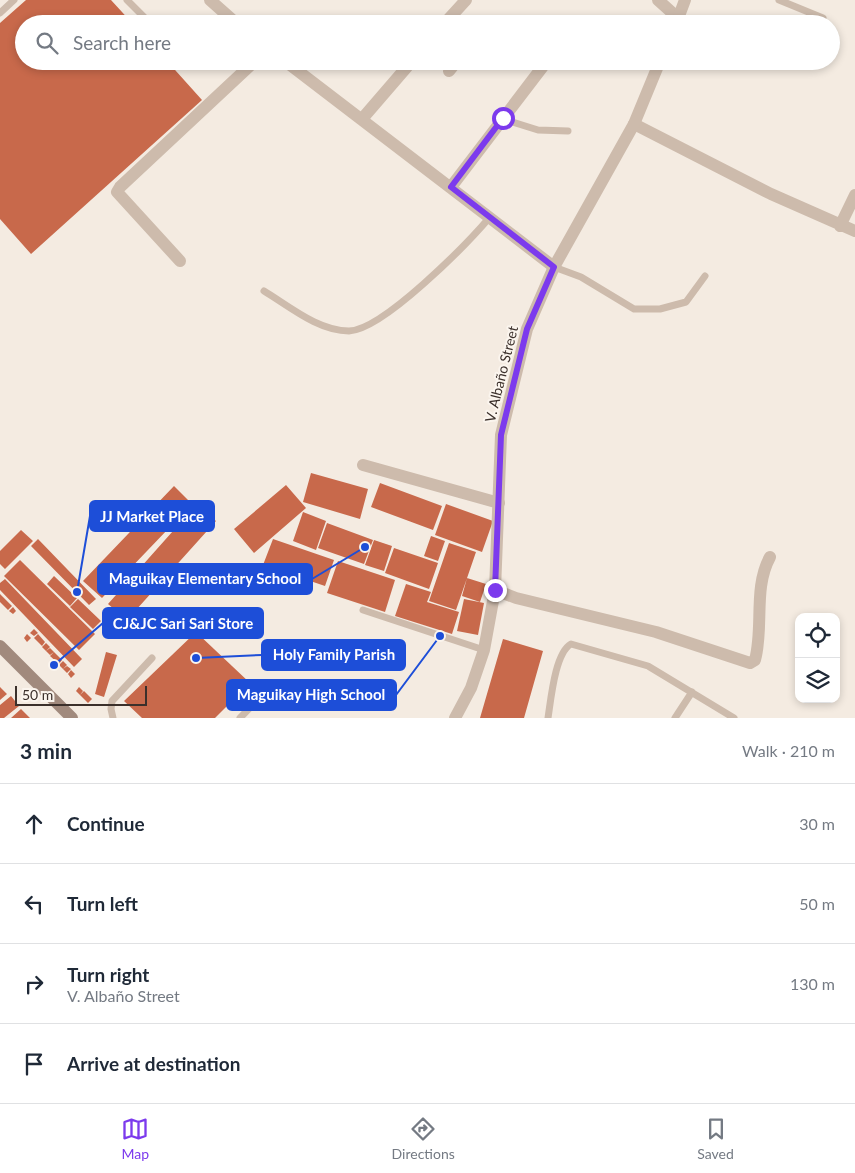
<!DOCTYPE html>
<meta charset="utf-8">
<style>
body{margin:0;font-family:Lato,sans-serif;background:#f2f2f3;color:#1f2937}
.controls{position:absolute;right:15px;bottom:15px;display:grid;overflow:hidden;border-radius:10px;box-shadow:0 2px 8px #0003}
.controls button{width:45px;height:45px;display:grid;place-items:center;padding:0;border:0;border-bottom:1px solid #e0e1e3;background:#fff;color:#1f2937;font:25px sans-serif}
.scale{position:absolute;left:15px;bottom:12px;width:132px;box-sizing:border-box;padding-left:5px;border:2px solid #3b302b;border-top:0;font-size:14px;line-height:18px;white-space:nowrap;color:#3b302b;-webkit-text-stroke:4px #fbf5ee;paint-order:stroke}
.stop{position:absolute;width:15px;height:15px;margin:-11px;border:4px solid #7c3aed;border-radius:50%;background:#fff}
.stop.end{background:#7c3aed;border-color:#fff;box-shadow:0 1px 5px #0008}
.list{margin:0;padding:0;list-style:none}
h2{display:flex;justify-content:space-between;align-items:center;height:65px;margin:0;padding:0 20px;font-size:21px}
h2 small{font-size:16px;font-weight:400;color:#747a83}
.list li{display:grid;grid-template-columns:32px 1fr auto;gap:15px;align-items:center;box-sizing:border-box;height:80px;padding:0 20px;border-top:1px solid #e0e1e3}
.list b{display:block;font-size:19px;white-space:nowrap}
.list p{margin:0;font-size:16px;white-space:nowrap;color:#747a83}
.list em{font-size:16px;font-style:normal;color:#747a83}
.icon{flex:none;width:28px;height:28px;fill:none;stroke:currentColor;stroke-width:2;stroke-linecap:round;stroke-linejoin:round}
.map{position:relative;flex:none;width:855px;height:718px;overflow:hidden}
.search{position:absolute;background:#fff;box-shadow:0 2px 8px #0003;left:15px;right:15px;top:15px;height:55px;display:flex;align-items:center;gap:12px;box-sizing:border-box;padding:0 18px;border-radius:28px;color:#747a83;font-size:19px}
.sheet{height:385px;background:#fff}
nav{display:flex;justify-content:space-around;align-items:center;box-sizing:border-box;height:70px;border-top:1px solid #e0e1e3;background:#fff;font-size:14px;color:#747a83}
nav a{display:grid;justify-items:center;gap:2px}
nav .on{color:#7c3aed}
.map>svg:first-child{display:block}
.building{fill:#c8694b}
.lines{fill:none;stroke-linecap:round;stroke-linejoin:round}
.service{stroke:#cdbbac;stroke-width:7}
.minor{stroke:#cdbbac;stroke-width:12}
.tertiary{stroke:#cdbbac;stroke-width:12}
.secondary{stroke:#a18a7d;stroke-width:12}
.route{stroke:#7c3aed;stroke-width:6}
.labels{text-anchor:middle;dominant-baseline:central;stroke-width:4;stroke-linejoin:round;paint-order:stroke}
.street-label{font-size:14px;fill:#3b302b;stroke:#fbf5ee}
.leader{fill:none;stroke:#1d4ed8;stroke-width:2}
.callout-dot{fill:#1d4ed8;stroke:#fbf5ee;stroke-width:2}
.callout{fill:#1d4ed8;stroke:#1d4ed8;stroke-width:2}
.callout-label{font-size:15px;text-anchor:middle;font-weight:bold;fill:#fff}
</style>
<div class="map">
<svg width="855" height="718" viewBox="0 0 855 718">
<rect width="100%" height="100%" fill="#f4ebe1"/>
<path class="building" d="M26,0H111L133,24H24V61H167L202,100L31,254L0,219V23Z
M311,473L368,489L360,519L303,502Z
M380,483L442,506L433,530L371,507Z
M286,485L306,508L254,553L234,529Z
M174,486L192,504L102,598L83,581Z
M197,504L216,521L127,620L108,604Z
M446,504L493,521L482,552L435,535Z
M303,512L326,521L316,550L293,541Z
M327,523L373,540L364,564L318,548Z
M21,530L33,541L5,569L0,564V551Z
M431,536L445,541L438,561L424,556Z
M38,539L96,599L89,605L31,546Z
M273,539L334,560L325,586L263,565Z
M374,540L392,546L384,571L365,565Z
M449,543L476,552L456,610L429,601Z
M394,548L438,563L429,589L385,573Z
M20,560L95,634L79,650L4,576Z
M338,561L395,580L385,612L327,593Z
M54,576L77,598L70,606L47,584Z
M467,578L486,584L480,602L462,596Z
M5,579L82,659L74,667L0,590V583Z
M406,584L431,592L427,602L459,612L452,634L395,616Z
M0,594L12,606L8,610L0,602Z
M78,599L101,621L93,629L70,607Z
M464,599L484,603L478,635L457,631Z
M13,607L16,611L13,614L9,611Z
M34,629L38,633L34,636L30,633Z
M196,632L250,683L215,718H142L124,701Z
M27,634L31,638L27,642L24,638Z
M38,634L45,642L42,646L34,638Z
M503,639L543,651L524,718H480Z
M46,643L50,647L46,651L42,647Z
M50,648L54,652L50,655L46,651Z
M54,652L62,660L59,664L50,656Z
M106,652L117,655L104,697L95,694Z
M63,661L67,665L63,669L59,665Z
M67,666L71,669L67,673L63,669Z
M71,670L75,674L71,678L68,674Z
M0,687L7,694L0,700Z
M79,687L83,691L80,695L76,691Z
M84,691L92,699L88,703L80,695Z
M11,696L19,706L4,718H0V705Z
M21,709L30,718H11Z"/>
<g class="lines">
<path class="service" d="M127,0L151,24
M779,0L823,18
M0,13L14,0
M503,119L538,130L568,131
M554,267L581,277L634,309H660L686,302L705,276
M264,291C289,306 318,331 349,331C383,330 467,244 490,217
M363,610L484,650
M113,718L111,709L112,701L152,658
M240,718L268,689
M548,718C551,699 555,653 571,644L648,666L734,718
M675,718L692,692"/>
<path class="minor" d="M210,0L237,24
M658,0L678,18
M444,24L466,0
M285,61L554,267
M449,71L457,61
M362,119L412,61
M634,124L771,194L855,231
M451,187L547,61
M840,226L855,195
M180,261L117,192L120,187L255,61
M363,465L499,503
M495,590L516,598L656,632L750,663L755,660C764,627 753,588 770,557"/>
<path class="tertiary" d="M676,24L685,0
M455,718L471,688L484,650L495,590L501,435L527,329L554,267L634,124L660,61"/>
<path class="secondary" d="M0,646L72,718"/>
</g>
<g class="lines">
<path class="route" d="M495,590L501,435L527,329L554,267L451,187L503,118"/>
</g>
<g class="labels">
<g class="street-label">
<text transform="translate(501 374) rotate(-76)">V. Albaño Street</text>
</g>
</g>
<path class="leader" d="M77 592L90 516M365 547L312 579M54 665L103 623M196 658L262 655M440 636L396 695"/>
<g class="callout-dot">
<circle cx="77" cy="592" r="5"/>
<circle cx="365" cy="547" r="5"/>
<circle cx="54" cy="665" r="5"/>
<circle cx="196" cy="658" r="5"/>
<circle cx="440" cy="636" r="5"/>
</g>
<g class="callout">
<rect x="90" y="501" width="124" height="30" rx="5"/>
<rect x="98" y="564" width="214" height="30" rx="5"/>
<rect x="103" y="608" width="160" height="30" rx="5"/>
<rect x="262" y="640" width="143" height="30" rx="5"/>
<rect x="227" y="680" width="169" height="30" rx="5"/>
</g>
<g class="callout-label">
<text x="152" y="522">JJ Market Place</text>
<text x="205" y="584">Maguikay Elementary School</text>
<text x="183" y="629">CJ&amp;JC Sari Sari Store</text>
<text x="334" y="660">Holy Family Parish</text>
<text x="311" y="700">Maguikay High School</text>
</g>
</svg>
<div class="controls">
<button><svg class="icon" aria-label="locate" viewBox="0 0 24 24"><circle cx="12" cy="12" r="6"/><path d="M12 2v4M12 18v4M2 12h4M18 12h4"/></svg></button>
<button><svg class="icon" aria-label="layers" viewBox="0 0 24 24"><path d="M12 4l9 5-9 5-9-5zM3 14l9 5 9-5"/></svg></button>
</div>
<div class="scale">50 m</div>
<div class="stop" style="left:503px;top:118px"></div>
<div class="stop end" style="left:495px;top:590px"></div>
<div class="search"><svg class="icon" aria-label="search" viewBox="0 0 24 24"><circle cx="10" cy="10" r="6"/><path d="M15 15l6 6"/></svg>Search here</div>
</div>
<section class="sheet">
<h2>3 min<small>Walk · 210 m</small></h2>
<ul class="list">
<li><svg class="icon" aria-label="ahead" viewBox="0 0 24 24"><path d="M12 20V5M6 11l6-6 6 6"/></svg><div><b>Continue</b></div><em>30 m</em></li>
<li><svg class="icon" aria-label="left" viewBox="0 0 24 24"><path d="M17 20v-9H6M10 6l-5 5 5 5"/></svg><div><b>Turn left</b></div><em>50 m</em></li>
<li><svg class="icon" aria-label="right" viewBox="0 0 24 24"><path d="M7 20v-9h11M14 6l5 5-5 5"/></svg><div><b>Turn right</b><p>V. Albaño Street</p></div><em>130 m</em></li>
<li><svg class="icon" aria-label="arrive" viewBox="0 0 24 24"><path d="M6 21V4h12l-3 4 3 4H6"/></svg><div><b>Arrive at destination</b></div></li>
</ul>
</section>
<nav>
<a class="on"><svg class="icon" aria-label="map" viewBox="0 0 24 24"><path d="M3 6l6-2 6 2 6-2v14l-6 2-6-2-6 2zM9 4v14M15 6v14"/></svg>Map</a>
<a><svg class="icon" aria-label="directions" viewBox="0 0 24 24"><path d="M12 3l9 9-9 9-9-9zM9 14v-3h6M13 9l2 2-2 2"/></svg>Directions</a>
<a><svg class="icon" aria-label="saved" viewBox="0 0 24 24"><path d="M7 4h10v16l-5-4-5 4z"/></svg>Saved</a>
</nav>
